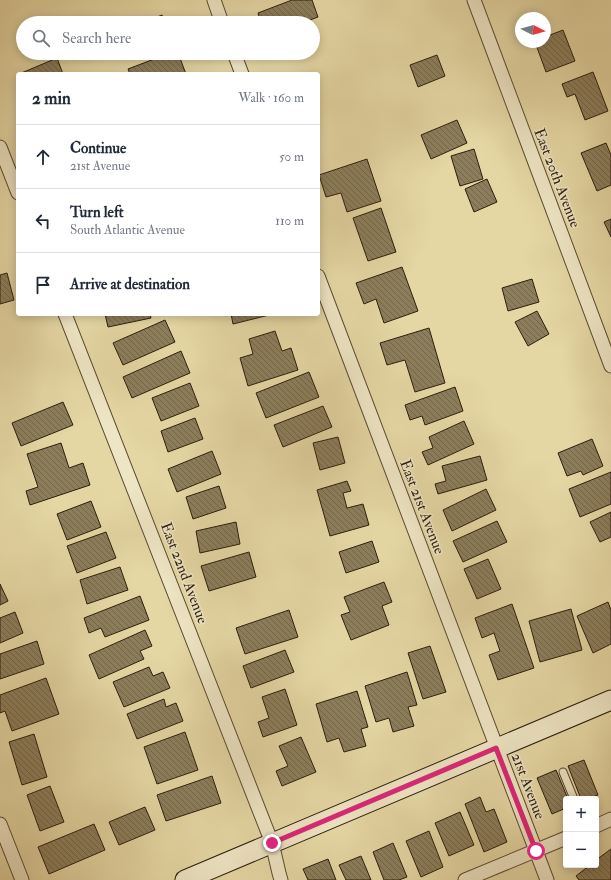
<!DOCTYPE html>
<meta charset="utf-8">
<style>
body{margin:0;font-family:"IM FELL Double Pica",serif;background:#f2f2f3;color:#1f2937}
.controls{position:absolute;right:12px;bottom:12px;display:grid;overflow:hidden;border-radius:4px;box-shadow:0 2px 10px #0003}
.controls button{width:36px;height:36px;display:grid;place-items:center;padding:0;border:0;border-bottom:1px solid #e0e1e3;background:#fff;color:#1f2937;font:20px sans-serif}
.compass{position:absolute;left:515px;top:12px;width:36px;height:36px;border-radius:50%;background:#fff;box-shadow:0 2px 10px #0003;rotate:96deg}
.stop{position:absolute;width:12px;height:12px;margin:-9px;border:3px solid #db2777;border-radius:50%;background:#fff}
.stop.end{background:#db2777;border-color:#fff;box-shadow:0 1px 4px #0008}
.list{margin:0;padding:0;list-style:none}
h2{display:flex;justify-content:space-between;align-items:center;height:52px;margin:0;padding:0 16px;font-size:17px}
h2 small{font-size:13px;font-weight:400;color:#747a83}
.list li{display:grid;grid-template-columns:26px 1fr auto;gap:12px;align-items:center;box-sizing:border-box;height:64px;padding:0 16px;border-top:1px solid #e0e1e3}
.list b{display:block;font-size:15px;white-space:nowrap}
.list p{margin:0;font-size:13px;white-space:nowrap;color:#747a83}
.list em{font-size:13px;font-style:normal;color:#747a83}
.icon{flex:none;width:22px;height:22px;fill:none;stroke:currentColor;stroke-width:2;stroke-linecap:round;stroke-linejoin:round}
.map{position:relative;flex:none;width:611px;height:880px;overflow:hidden}
.search{position:absolute;background:#fff;box-shadow:0 2px 10px #0003;left:16px;top:16px;width:304px;height:44px;display:flex;align-items:center;gap:10px;box-sizing:border-box;padding:0 14px;border-radius:22px;color:#747a83;font-size:15px}
.panel{position:absolute;background:#fff;box-shadow:0 2px 10px #0003;left:16px;top:72px;width:304px;height:244px;border-radius:4px}
.map>svg:first-child{display:block}
.building{fill:url(#building-back-hatch);stroke:#2c1e0d}
.lines{fill:none;stroke-linecap:round;stroke-linejoin:round}
.lane-casing{stroke:#5a4c33;stroke-width:9}
.street-casing{stroke:#5a4c33;stroke-width:15}
.secondary-casing{stroke:#2c1e0d;stroke-width:21}
.lane{stroke:#eee5c4;stroke-width:7}
.street{stroke:#eee5c4;stroke-width:13}
.secondary{stroke:#eee5c4;stroke-width:19}
.route{stroke:#db2777;stroke-width:5}
.labels{text-anchor:middle;dominant-baseline:central;stroke-width:3;stroke-linejoin:round;paint-order:stroke}
.street-label{font-size:15px;fill:#2c1e0d;stroke:#eee5c4}
</style>
<div class="map">
<svg width="611" height="880" viewBox="0 0 611 880">
<defs>
<pattern id="building-back-hatch" width="6" height="6" patternUnits="userSpaceOnUse"><rect width="6" height="6" fill="#8c7e5c"/><path d="M-1 5l2 2M0 0l6 6M5-1l2 2" fill="none" stroke="#73674a"/></pattern>
</defs>
<rect width="100%" height="100%" fill="#e5d7a4"/>
<filter id="stains"><feTurbulence type="fractalNoise" baseFrequency=".005" numOctaves="4"/><feColorMatrix values="0 0 0 0 .2 0 0 0 0 .09 0 0 0 0 .02 0 0 0 .5 -.17"/></filter>
<radialGradient id="worn" r=".72"><stop offset=".6" stop-color="#630" stop-opacity="0"/><stop offset="1" stop-color="#630" stop-opacity=".3"/></radialGradient>
<path class="building" d="M292,0H312L318,17L302,23H261L258,13Z
M162,15L165,23H142Z
M563,30L575,61L546,72L535,42H545V37Z
M128,53H141L129,58Z
M170,53H178L186,74H130L128,69Z
M437,55L445,76L418,87L410,65Z
M57,58L63,74H19Z
M593,72L608,111L585,120L575,94L567,97L562,84Z
M457,120L467,143L431,159L421,135Z
M606,143L611,155V185L597,191L581,153Z
M474,149L483,179L460,186L451,156Z
M367,159L381,201L347,212L341,193L326,197L319,175Z
M487,179L497,202L474,212L465,189Z
M381,208L396,252L368,261L353,218Z
M611,219V237L604,222Z
M402,267L418,311L384,323L376,299L364,304L356,283Z
M7,273L14,300L0,304V275Z
M532,279L539,302L508,311L502,288Z
M537,311L549,334L528,346L515,322Z
M105,314H150L151,318L108,327Z
M231,314H273L233,324Z
M165,320L175,342L123,365L113,343Z
M429,328L445,383L415,392L405,360L387,365L380,343Z
M275,331L282,351L291,348L298,370L248,386L240,358L253,354L249,339Z
M181,351L190,373L132,398L123,377Z
M309,372L319,397L266,418L256,393Z
M190,383L199,406L161,421L152,398Z
M455,387L463,411L425,425L422,416L410,420L405,405Z
M63,402L73,425L21,446L12,423Z
M323,406L332,427L283,447L274,425Z
M195,418L203,439L168,452L161,431Z
M464,421L474,444L428,465L422,452L433,448L429,437Z
M338,437L345,463L320,470L313,443Z
M592,439L603,466L583,475L581,471L567,476L558,453Z
M61,443L69,468L83,463L90,485L30,505L26,491L38,487L27,454Z
M212,451L221,474L177,492L168,469Z
M480,456L487,480L438,494L435,484L446,481L442,466Z
M611,472V504L580,517L569,489Z
M347,481L351,491L343,493L347,508L363,504L369,525L330,536L317,490Z
M219,486L226,508L193,519L186,497Z
M486,489L496,510L452,531L443,510Z
M91,501L101,527L67,540L57,514Z
M611,512V537L600,542L590,522Z
M497,521L507,542L463,562L453,541Z
M236,522L240,544L200,553L196,531Z
M106,532L116,558L77,573L67,546Z
M372,541L379,562L346,573L339,552Z
M249,552L256,577L209,591L201,566Z
M488,559L501,589L477,599L464,569Z
M120,567L128,590L87,604L80,580Z
M384,582L392,602L382,606L389,625L351,640L341,615L350,612L344,597Z
M0,584L8,601L0,605Z
M140,596L149,620L105,637L101,628L89,633L84,618Z
M608,602L611,610V644L593,653L577,616Z
M512,604L534,668L498,680L489,655L500,651L494,633L482,638L475,618Z
M571,609L582,650L540,662L529,621Z
M289,610L298,637L245,654L236,628Z
M15,612L23,633L0,643V618Z
M145,630L152,646L140,651L144,659L99,679L89,655Z
M37,641L44,664L0,679V654Z
M430,646L446,692L423,699L408,653Z
M285,650L294,672L251,688L243,666Z
M149,667L153,676L163,672L170,688L124,707L113,682Z
M407,672L417,705L408,707L414,726L393,732L389,718L376,722L365,686Z
M46,678L59,714L12,731L5,711L0,713V695Z
M285,689L297,725L263,737L258,722L269,718L262,697Z
M357,691L368,727L361,729L366,746L344,752L339,738L327,742L316,704Z
M164,699L166,707L176,703L183,721L137,739L127,714Z
M185,732L198,770L157,784L144,747Z
M34,734L47,777L22,785L9,742Z
M301,737L316,772L282,786L276,771L288,766L279,746Z
M584,760L598,795L587,799H581L568,766Z
M556,770L568,799H566V808L552,814L537,778Z
M212,776L221,803L166,821L157,795Z
M50,786L64,822L40,831L27,795Z
M480,797L486,812L494,809L507,842L484,852L465,804Z
M145,807L155,830L119,845L109,822Z
M460,812L474,845L449,856L435,823Z
M94,824L105,850L49,874L38,847Z
M429,831L443,867L421,877L406,841Z
M393,843L407,877L399,880H384L373,852Z
M611,849V880H579L576,876L590,865H596V860Z
M361,856L371,880H346L339,865Z
M328,859L336,880H308L303,869Z"/>
<g class="lines">
<defs>
<path id="lane" d="M563,772L574,799"/>
<path id="street" d="M214,0L222,23
M474,0L611,366
M234,53L242,74
M0,147L18,193
M318,276L547,880
M65,314L272,843L279,873L281,880
M0,824L22,880
M596,826L611,819
M465,880L566,838"/>
<path id="secondary" d="M185,880L611,700"/>
</defs>
<use href="#lane" class="lane-casing"/>
<use href="#street" class="street-casing"/>
<use href="#secondary" class="secondary-casing"/>
<use href="#lane" class="lane"/>
<use href="#street" class="street"/>
<use href="#secondary" class="secondary"/>
</g>
<g class="lines">
<path class="route" d="M272,843L496,748L536,851"/>
</g>
<g class="labels">
<g class="street-label">
<text transform="translate(557 178) rotate(69)">East 20th Avenue</text>
<text transform="translate(422 507) rotate(69)">East 21st Avenue</text>
<text transform="translate(184 573) rotate(69)">East 22nd Avenue</text>
<text transform="translate(528 786) rotate(69)">21st Avenue</text>
</g>
</g>
<rect width="100%" height="100%" filter="url(#stains)"/>
<rect width="100%" height="100%" fill="url(#worn)"/>
</svg>
<div class="controls">
<button>+</button>
<button>−</button>
</div>
<svg class="compass" viewBox="-18 -18 36 36"><path d="M0-13l5 13h-10z" fill="#e53935"/><path d="M0 13l5-13h-10z" fill="#747a83"/></svg>
<div class="stop" style="left:536px;top:851px"></div>
<div class="stop end" style="left:272px;top:843px"></div>
<div class="search"><svg class="icon" aria-label="search" viewBox="0 0 24 24"><circle cx="10" cy="10" r="6"/><path d="M15 15l6 6"/></svg>Search here</div>
<section class="panel">
<h2>2 min<small>Walk · 160 m</small></h2>
<ul class="list">
<li><svg class="icon" aria-label="ahead" viewBox="0 0 24 24"><path d="M12 20V5M6 11l6-6 6 6"/></svg><div><b>Continue</b><p>21st Avenue</p></div><em>50 m</em></li>
<li><svg class="icon" aria-label="left" viewBox="0 0 24 24"><path d="M17 20v-9H6M10 6l-5 5 5 5"/></svg><div><b>Turn left</b><p>South Atlantic Avenue</p></div><em>110 m</em></li>
<li><svg class="icon" aria-label="arrive" viewBox="0 0 24 24"><path d="M6 21V4h12l-3 4 3 4H6"/></svg><div><b>Arrive at destination</b></div></li>
</ul>
</section>
</div>
